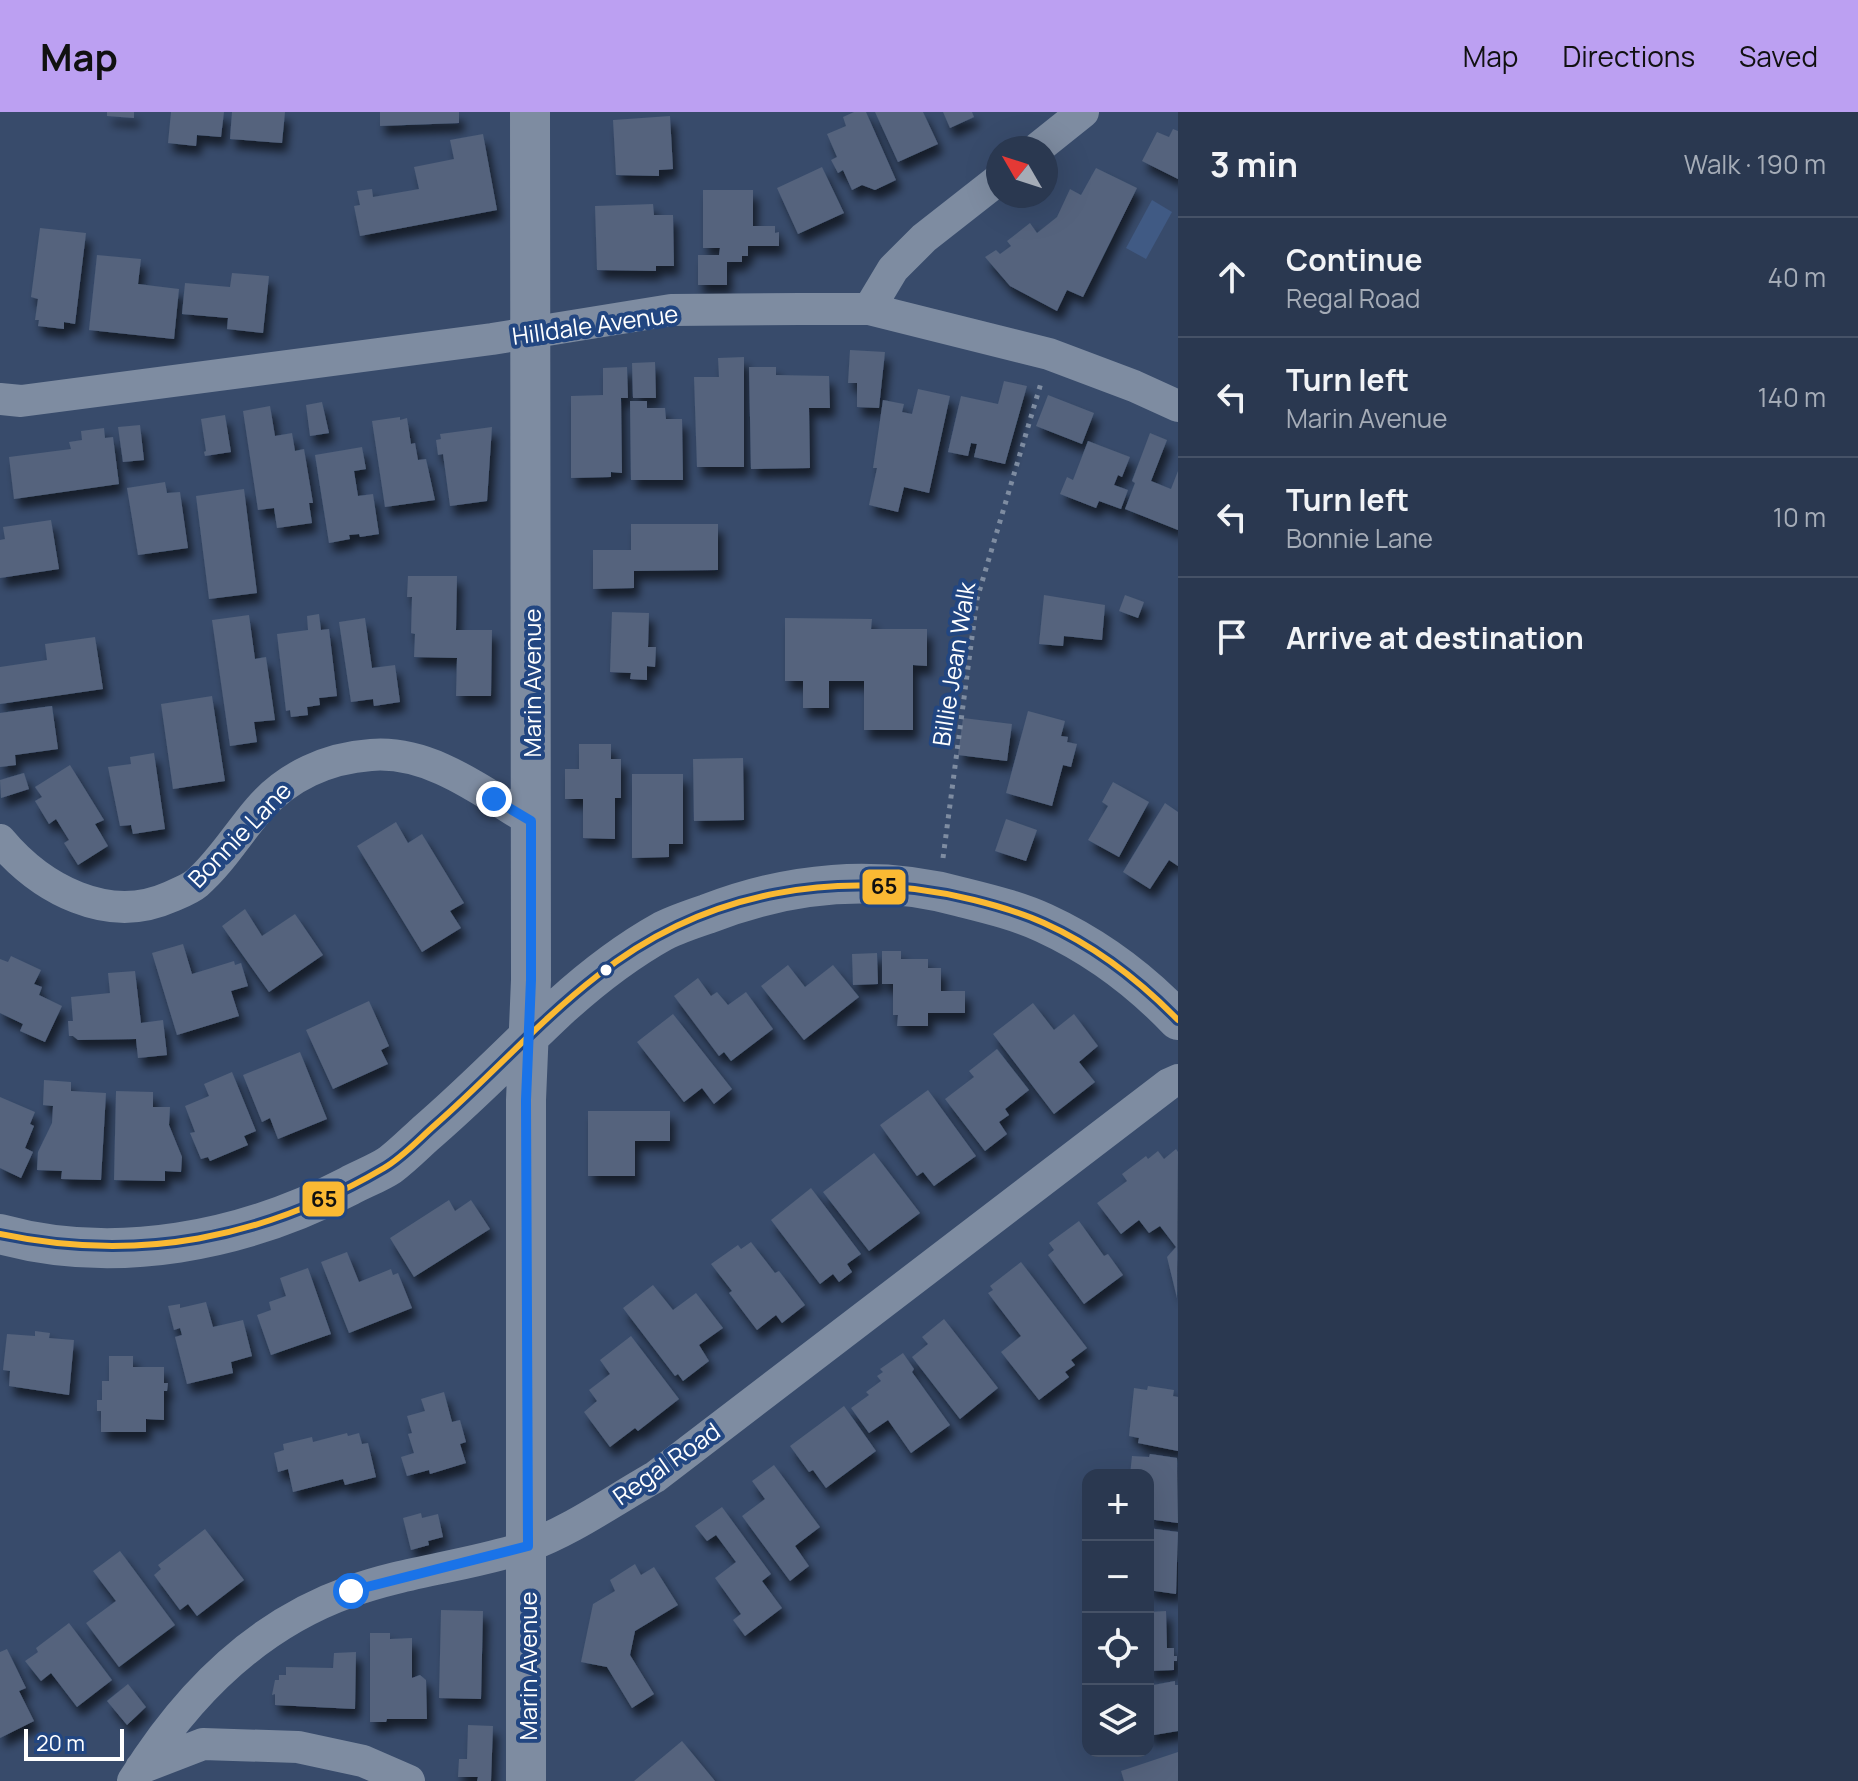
<!DOCTYPE html>
<meta charset="utf-8">
<style>
body{margin:0;font-family:Manrope,sans-serif;background:#36435a;color:#f1f3f6}
.controls{position:absolute;right:24px;bottom:24px;display:grid;overflow:hidden;border-radius:16px;box-shadow:0 8px 32px #0002}
.controls button{width:72px;height:72px;display:grid;place-items:center;padding:0;border:0;border-bottom:2px solid #465267;background:#2a3850;color:#f1f3f6;font:40px sans-serif}
.compass{position:absolute;left:986px;top:24px;width:72px;height:72px;border-radius:50%;background:#2a3850;box-shadow:0 8px 32px #0002;rotate:309deg}
.scale{position:absolute;left:24px;bottom:20px;width:100px;box-sizing:border-box;padding-left:8px;border:4px solid #fff;border-top:0;font-size:22px;line-height:28px;white-space:nowrap;color:#fff;-webkit-text-stroke:6px #224681;paint-order:stroke}
.stop{position:absolute;width:24px;height:24px;margin:-18px;border:6px solid #1a73e8;border-radius:50%;background:#fff}
.stop.end{background:#1a73e8;border-color:#fff;box-shadow:0 2px 8px #0008}
.list{margin:0;padding:0;list-style:none}
h2{display:flex;justify-content:space-between;align-items:center;height:104px;margin:0;padding:0 32px;font-size:34px}
h2 small{font-size:26px;font-weight:400;color:#a5acb7}
.list li{display:grid;grid-template-columns:52px 1fr auto;gap:24px;align-items:center;box-sizing:border-box;height:120px;padding:0 32px;border-top:2px solid #465267}
.list b{display:block;font-size:30px;white-space:nowrap}
.list p{margin:0;font-size:26px;white-space:nowrap;color:#a5acb7}
.list em{font-size:26px;font-style:normal;color:#a5acb7}
.icon{flex:none;width:44px;height:44px;fill:none;stroke:currentColor;stroke-width:2;stroke-linecap:round;stroke-linejoin:round}
.map{position:relative;flex:none;width:1178px;height:1669px;overflow:hidden}
header{display:flex;align-items:center;gap:48px;box-sizing:border-box;height:112px;padding:0 40px;background:#bca0f2;color:#111}
header strong{font-size:38px}
nav{display:flex;gap:44px;margin-inline-start:auto;font-size:28px}
main{display:flex}
aside{flex:1;background:#2a3850}
.map>svg:first-child{display:block}
.water{fill:#405a84}
.building{fill:#54637d;filter:url(#shadow)}
.lines{fill:none;stroke-linecap:round;stroke-linejoin:round}
.path{stroke:#7e8ca1;stroke-width:5;stroke-dasharray:4 6;stroke-linecap:butt}
.minor{stroke:#7e8ca1;stroke-width:32}
.tertiary{stroke:#7e8ca1;stroke-width:40}
.bus-1-casing{stroke:#224681;stroke-width:12}
.bus-1{stroke:#fab933;stroke-width:6}
.route{stroke:#1a73e8;stroke-width:10}
.bus-dot{fill:#fff;stroke:#224681;stroke-width:3}
.labels{text-anchor:middle;dominant-baseline:central;stroke-width:8;stroke-linejoin:round;paint-order:stroke}
.street-label{font-size:24px;fill:#fff;stroke:#224681}
.line-badge{stroke:#224681;stroke-width:3}
.pale-badge-label{font-size:22px;text-anchor:middle;font-weight:bold;fill:#111}
</style>
<header>
<strong>Map</strong>
<nav><a>Map</a><a>Directions</a><a>Saved</a></nav>
</header>
<main>
<div class="map">
<svg width="1178" height="1669" viewBox="0 0 1178 1669">
<defs>
<filter id="shadow"><feDropShadow dx="5" dy="9" stdDeviation="4" flood-color="#0009"/></filter>
</defs>
<rect width="100%" height="100%" fill="#384b6b"/>
<path class="water" d="M1152,88L1172,100L1146,147L1126,136Z"/>
<path class="building" d="M107,0H134V6L107,4Z
M171,0H224L221,25L197,23L196,34L168,31Z
M232,0H285L282,31L230,27Z
M380,0H459V11L380,14Z
M854,0H866L896,68L875,78L862,73L852,78L843,58L838,61L831,48L837,45L827,22L846,14L843,5Z
M875,0H923L938,32L898,50Z
M943,0H972L974,5L950,16Z
M670,4L673,57L659,58V64L616,63L613,8Z
M1173,17L1178,19V67L1142,49L1157,20L1169,25Z
M483,22L497,98L360,124L354,94L360,93L357,79L372,77L373,85L419,77L414,55L454,47L450,28Z
M822,55L844,101L798,122L777,76Z
M1096,56L1137,76L1083,185L1067,178L1057,199L1010,174L985,145L996,138L1000,142L1011,134L1007,129L1030,111L1037,121L1057,105L1070,77L1081,83Z
M703,78H753V114H775V121L779,120V134H748V144H742V150H727V173H698V143H719L720,136H703Z
M653,92L654,103H673L674,154H656V159L597,158L595,94Z
M40,116L86,121L75,212L64,210V217L38,214L39,208H35L38,187L31,185Z
M97,143L141,147L138,172L179,177L174,227L89,218Z
M232,161L269,164L263,221L227,217L228,206L182,202L185,171L230,175Z
M850,238L885,240L879,296L857,295V271H848Z
M744,245V355H697L694,265H719L718,246Z
M655,250L656,286H633L632,251Z
M627,255L628,286H621L622,361L611,360V365L571,366V284L603,283V256Z
M749,255H776V263L829,264L830,296H809L810,356L751,357Z
M1004,269L1027,274L1005,352L974,345L977,332L971,331L968,344L948,340L961,284L998,292Z
M918,277L950,284L929,381L904,375L898,400L869,393L877,356H873L883,288L904,292L902,300L912,302Z
M1048,283L1094,301L1082,332L1036,314Z
M630,289H647V296H665L666,307H682L683,368H631Z
M322,290L329,321L310,324L306,293Z
M270,294L275,324L292,321L295,339L304,337L313,391H309L312,411L277,416L274,396L258,398L243,299Z
M225,303L231,340L205,344L204,340L206,339L201,307Z
M400,305V308L407,306L411,332L415,331L418,348L426,347L435,388L385,395L372,309Z
M140,313L144,348L123,350L118,315Z
M492,315L487,389L450,394L443,342L438,343L436,328L441,327L440,322Z
M104,316L105,326L113,325L119,372L14,387L9,345L71,337L69,330L82,328L81,319Z
M1150,321L1167,328L1151,369L1171,377L1178,359V418L1125,397L1135,371L1132,369Z
M1088,329L1130,345L1122,365L1118,363L1114,373L1128,378L1121,397L1099,389L1096,396L1060,382L1067,365L1073,368Z
M362,335L366,357L354,359L358,384L373,382L379,422L360,425L359,422L349,423L350,427L329,431L315,343Z
M165,370L167,381L180,380L188,436L138,443L127,376Z
M244,377L257,481L209,487L196,384Z
M51,408L59,457L0,466V428L5,427L3,415Z
M631,412H718V458L634,459V476L593,477V438H631Z
M408,464H457L456,518H492L491,584H456L457,546L414,545L415,522L411,521L412,485H407Z
M1044,483L1105,493L1102,528L1064,524L1063,534L1039,532Z
M1125,483L1144,490L1138,506L1119,499Z
M612,500L649,501L648,535H656L655,555L647,554V568L630,567L631,561L610,560Z
M319,502L321,518L329,517L337,584L319,586L320,593L307,595L308,603L291,605L290,598L286,599L277,522L308,518L307,504Z
M249,503L255,547L266,545L275,608L254,610L257,630L230,634L212,508Z
M365,506L372,556L395,553L400,590L374,594L373,587L351,590L339,510Z
M785,506L872,507L871,517H927V554L913,553V618H864V569H829V596H803V569H785Z
M95,525L103,577L0,592V555L47,548L45,532Z
M212,584L225,669L173,677L161,592Z
M52,594L58,637L15,643L16,653L0,655V601Z
M1028,599L1065,609L1061,624L1068,625L1067,630L1077,632L1071,655L1063,653L1052,694L1006,681Z
M963,606L1012,612L1007,649L958,643Z
M579,632H611V647H621V686H615V727L583,726V687H565V657H579Z
M154,641L165,717L133,722L131,713L120,714L108,655L131,652L130,645Z
M743,646L744,708L694,709L693,647Z
M70,653L104,708L95,712L108,734L78,753L64,731L69,728L56,707L49,712L35,689L42,685L35,675Z
M24,661L29,677L1,686L0,668Z
M632,662H683V732H669V745L632,746Z
M1113,670L1149,690L1119,745L1088,728L1108,694L1102,690Z
M1165,691L1178,700V754L1169,748L1150,777L1123,760Z
M1006,707L1037,718L1026,749L995,739Z
M396,710L408,731L422,722L464,791L450,799L461,816L422,840L357,734Z
M245,797L262,824L295,802L323,843L269,880L222,814Z
M183,832L192,862L234,849L235,853L241,851L248,874L231,879L239,904L177,923L152,841Z
M882,839H901V847H928V856H941V879H965V901H928V914H897L898,903H893V872H882Z
M877,841L878,872L853,873L852,842Z
M11,844L41,858L34,872L42,875L39,883L62,894L45,930L20,919L23,912L0,901V847L8,850Z
M788,853L805,875L833,853L859,885L804,928L761,874Z
M135,859L141,911L163,908L167,943L138,946L136,927L78,928L73,924H69L68,909H73L71,885L110,881L108,861Z
M698,866L711,884L717,880L728,893L746,880L773,917L731,949L724,940L719,944L674,884Z
M369,889L389,934L381,938L388,952L333,977L306,918Z
M1033,891L1054,918L1074,902L1098,934L1079,950L1095,970L1054,1002L993,922Z
M673,902L732,977L714,992L702,976L684,990L637,930Z
M997,937L1029,978L1005,997L1009,1003L999,1010L1007,1022L985,1039L945,987L974,965L969,959Z
M300,940L327,1007L278,1027L270,1006L262,1010L243,963Z
M232,960L256,1019L244,1024L248,1033L210,1049L208,1045L201,1047L190,1021L195,1020L185,994L209,984L204,972Z
M44,968L71,970V979L106,981L101,1068L61,1067L62,1059L37,1058L38,1040L52,1011L53,994L43,993Z
M928,978L976,1044L934,1074L923,1060L917,1064L880,1013Z
M116,979L153,980V995H170L169,1013L182,1045L181,1060L165,1059V1069L114,1068Z
M0,985L35,1000L30,1012L34,1014L25,1036L33,1040L21,1066L0,1056Z
M588,999H670V1029H635V1064H588Z
M1176,1037L1178,1040L1177,1186L1167,1145L1176,1135L1160,1114L1149,1121L1139,1108L1121,1122L1097,1091L1127,1069L1122,1062L1146,1044L1148,1047L1158,1039L1164,1047Z
M874,1041L920,1101L869,1139L823,1080Z
M811,1076L861,1142L847,1152L852,1160L839,1170L833,1162L820,1172L771,1108Z
M449,1088L455,1099L471,1088L490,1117L414,1165L390,1126Z
M1079,1109L1104,1144L1108,1142L1123,1163L1084,1192L1048,1143L1054,1138L1049,1131Z
M751,1130L775,1161L779,1159L805,1193L782,1211L776,1203L757,1218L729,1181L732,1179L711,1152L738,1133L741,1137Z
M347,1140L359,1170L391,1157L393,1163L398,1161L412,1196L349,1221L321,1150Z
M1021,1150L1087,1236L1071,1248L1075,1253L1065,1260L1069,1265L1039,1288L1001,1240L1021,1224L988,1181L993,1178L990,1174Z
M308,1156L331,1222L271,1243L257,1203L271,1198L269,1190L286,1184L280,1166Z
M653,1173L673,1198L696,1181L723,1216L699,1233L709,1249L683,1269L678,1262L675,1264L623,1196Z
M206,1190L213,1215L243,1208L252,1244L231,1250L233,1261L187,1272L175,1225L182,1223L180,1216L174,1218L168,1194L180,1192V1196Z
M944,1207L998,1276L960,1307L912,1245L928,1232L922,1225Z
M35,1219L50,1221L49,1226L74,1228L69,1283L9,1274L10,1259L3,1258L7,1222L35,1224Z
M631,1224L679,1287L638,1319L635,1316L610,1335L584,1300L597,1289L589,1278L610,1262L600,1248Z
M903,1241L914,1257L912,1260L950,1313L911,1341L888,1308L869,1321L851,1296L869,1283L866,1280L881,1269L877,1264L883,1260L880,1257Z
M109,1244H133V1255H164V1271H168L167,1279H164V1308L146,1307V1320H101V1299H97V1288H102V1269H109Z
M1148,1274L1174,1278L1173,1284L1178,1285V1339L1138,1331L1139,1326L1129,1324L1134,1276L1147,1278Z
M444,1280L452,1310L460,1308L466,1330L460,1332L466,1351L430,1362L429,1358L407,1364L401,1345L414,1341L408,1322L412,1321L407,1304L425,1299L421,1287Z
M844,1294L876,1339L826,1376L813,1358L809,1360L790,1334Z
M347,1321L348,1324L359,1321L362,1332L368,1331L376,1365L345,1373L343,1367L293,1380L288,1357L278,1360L274,1341L284,1338L283,1332L312,1325L313,1330Z
M1150,1342L1177,1346L1178,1411L1148,1407V1363H1130L1132,1344L1149,1345Z
M774,1353L820,1415L795,1434L809,1454L790,1469L742,1404L765,1387L752,1369Z
M722,1395L771,1462L762,1469L782,1496L745,1524L733,1508L741,1502L715,1466L736,1450L716,1423L707,1429L695,1414Z
M421,1401L422,1406L438,1402L443,1425L428,1429L429,1433L411,1438L403,1406Z
M1148,1416L1178,1420L1176,1482L1148,1478Z
M205,1417L244,1468L197,1504L188,1492L180,1498L154,1463L161,1457L158,1453Z
M120,1439L175,1513L119,1555L86,1511L116,1489L93,1459Z
M635,1452L641,1463L654,1455L678,1493L635,1519L630,1543L654,1582L632,1596L607,1555L581,1550L593,1492L615,1479L610,1468Z
M441,1498L483,1499L481,1587L439,1586Z
M1166,1499L1167,1536H1174V1544H1177V1549H1174V1558L1148,1559V1500Z
M69,1511L112,1568L77,1595L51,1561L41,1569L25,1549L38,1540L36,1536Z
M370,1521H390V1527L412,1526V1566L420,1563L426,1568L427,1607H387L386,1610H370Z
M7,1537L26,1576L19,1579L34,1609L0,1626V1540Z
M356,1540L355,1597L275,1593V1582L272,1583L275,1568H279V1563H286V1555L333,1556L334,1541Z
M1175,1569V1573H1178V1619L1148,1624V1574Z
M128,1572L146,1595L127,1613L107,1589Z
M468,1613L493,1614L491,1669H477L478,1665H458L459,1647H467Z
M682,1629L715,1669H634Z
M1178,1640V1669H1124L1121,1659Z"/>
<g class="lines">
<path class="path" d="M943,746L977,487L1041,271"/>
<path class="minor" d="M1038,36L1083,0
M869,197L893,157L924,126L998,68
M0,287L21,289L492,227L671,198L800,197H869L1049,242L1134,274L1178,294
M0,728C41,777 108,813 170,785C179,781 190,777 197,771C222,749 238,721 259,697C287,664 328,646 371,643C430,638 483,680 531,709
M141,1656L203,1632L298,1635L363,1649L409,1669
M133,1669C185,1585 254,1514 349,1480C406,1459 469,1454 526,1435C571,1419 614,1388 655,1365L1169,972L1178,968"/>
<path class="tertiary" d="M0,1122C116,1154 243,1129 349,1074C362,1067 378,1061 390,1053C402,1044 414,1032 425,1022C473,981 516,936 561,894C592,866 627,839 663,819C677,812 692,807 707,802C789,770 876,762 961,785C989,792 1018,799 1044,811C1094,834 1140,868 1178,908
M526,1669V988L531,868L530,0"/>
<defs>
<path id="bus-1" d="M0,1122C138,1151 263,1127 384,1056C403,1045 419,1027 435,1013C490,965 539,909 597,864C705,778 841,755 974,788C998,794 1022,801 1044,811C1095,834 1139,868 1178,908"/>
</defs>
<use href="#bus-1" class="bus-1-casing"/>
<use href="#bus-1" class="bus-1"/>
</g>
<g class="lines">
<path class="route" d="M351,1479L528,1434L526,988L531,868V709L494,687"/>
</g>
<circle class="bus-dot" cx="606" cy="858" r="7"/>
<g class="labels">
<g class="street-label">
<text transform="translate(595 212) rotate(-8)">Hilldale Avenue</text>
<text transform="translate(953 552) rotate(-81)">Billie Jean Walk</text>
<text transform="translate(531 571) rotate(-90)">Marin Avenue</text>
<text transform="translate(239 722) rotate(-46)">Bonnie Lane</text>
<text transform="translate(666 1351) rotate(-35)">Regal Road</text>
<text transform="translate(527 1554) rotate(-90)">Marin Avenue</text>
</g>
</g>
<g class="line-badge">
<rect x="861" y="756" width="46" height="38" rx="8" fill="#fab933"/>
<rect x="301" y="1068" width="45" height="38" rx="8" fill="#fab933"/>
</g>
<g class="pale-badge-label">
<text x="884" y="782">65</text>
<text x="324" y="1095">65</text>
</g>
</svg>
<div class="controls">
<button>+</button>
<button>−</button>
<button><svg class="icon" aria-label="locate" viewBox="0 0 24 24"><circle cx="12" cy="12" r="6"/><path d="M12 2v4M12 18v4M2 12h4M18 12h4"/></svg></button>
<button><svg class="icon" aria-label="layers" viewBox="0 0 24 24"><path d="M12 4l9 5-9 5-9-5zM3 14l9 5 9-5"/></svg></button>
</div>
<svg class="compass" viewBox="-18 -18 36 36"><path d="M0-13l5 13h-10z" fill="#e53935"/><path d="M0 13l5-13h-10z" fill="#a5acb7"/></svg>
<div class="scale">20 m</div>
<div class="stop" style="left:351px;top:1479px"></div>
<div class="stop end" style="left:494px;top:687px"></div>
</div>
<aside>
<h2>3 min<small>Walk · 190 m</small></h2>
<ul class="list">
<li><svg class="icon" aria-label="ahead" viewBox="0 0 24 24"><path d="M12 20V5M6 11l6-6 6 6"/></svg><div><b>Continue</b><p>Regal Road</p></div><em>40 m</em></li>
<li><svg class="icon" aria-label="left" viewBox="0 0 24 24"><path d="M17 20v-9H6M10 6l-5 5 5 5"/></svg><div><b>Turn left</b><p>Marin Avenue</p></div><em>140 m</em></li>
<li><svg class="icon" aria-label="left" viewBox="0 0 24 24"><path d="M17 20v-9H6M10 6l-5 5 5 5"/></svg><div><b>Turn left</b><p>Bonnie Lane</p></div><em>10 m</em></li>
<li><svg class="icon" aria-label="arrive" viewBox="0 0 24 24"><path d="M6 21V4h12l-3 4 3 4H6"/></svg><div><b>Arrive at destination</b></div></li>
</ul>
</aside>
</main>
